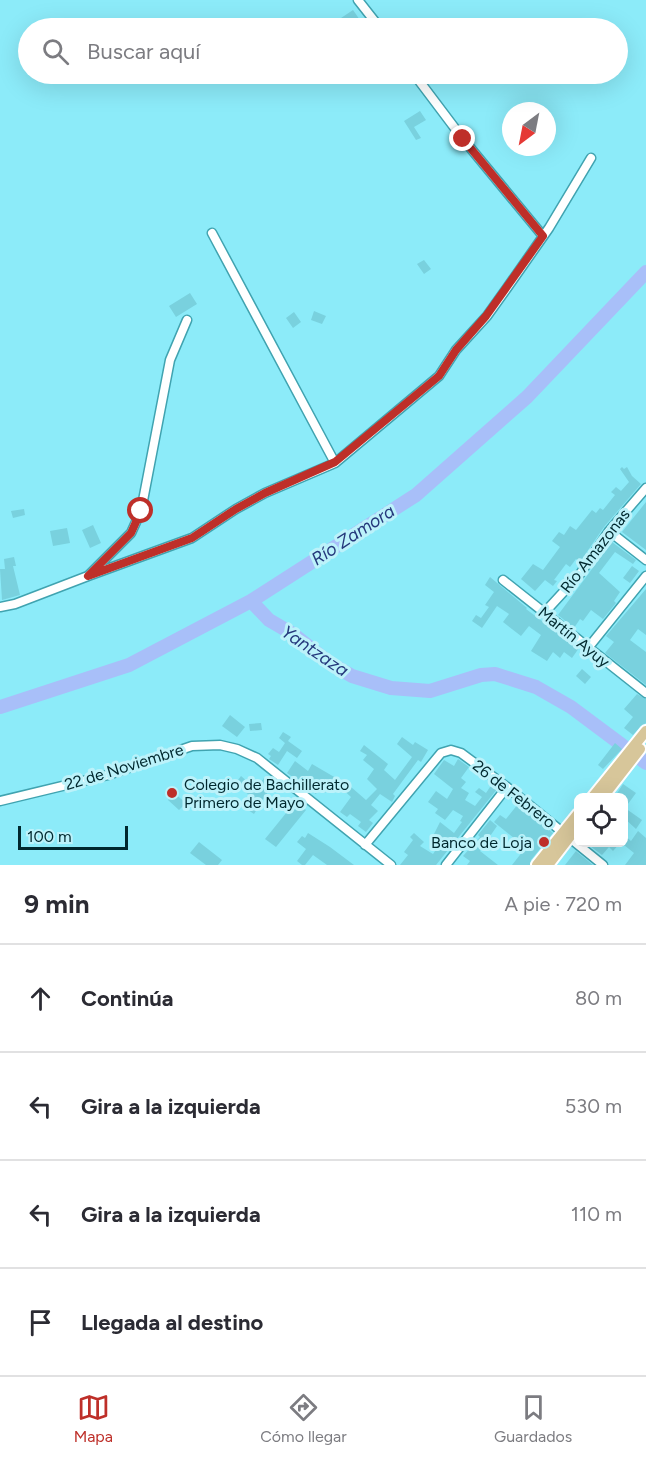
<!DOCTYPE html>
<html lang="es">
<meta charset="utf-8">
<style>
body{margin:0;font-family:Figtree,sans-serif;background:#f2f2f3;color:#2b2b33}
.controls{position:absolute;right:18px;bottom:18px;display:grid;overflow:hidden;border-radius:9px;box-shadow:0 6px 24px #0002}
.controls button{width:54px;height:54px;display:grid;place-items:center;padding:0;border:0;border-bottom:2px solid #e1e1e2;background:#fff;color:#2b2b33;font:30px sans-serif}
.compass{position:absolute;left:502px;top:102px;width:54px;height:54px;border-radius:50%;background:#fff;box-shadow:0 6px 24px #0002;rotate:212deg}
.scale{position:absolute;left:18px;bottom:15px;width:110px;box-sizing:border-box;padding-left:6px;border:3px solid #00282e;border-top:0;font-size:16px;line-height:21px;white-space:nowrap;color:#00282e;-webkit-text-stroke:4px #bcf2fa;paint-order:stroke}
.stop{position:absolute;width:18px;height:18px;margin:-14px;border:4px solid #be2f29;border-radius:50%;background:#fff}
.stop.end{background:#be2f29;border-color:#fff;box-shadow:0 2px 6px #0008}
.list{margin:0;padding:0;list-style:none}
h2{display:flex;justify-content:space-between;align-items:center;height:78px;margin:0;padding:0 24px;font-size:26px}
h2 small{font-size:20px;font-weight:400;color:#7c7c81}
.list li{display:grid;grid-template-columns:39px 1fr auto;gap:18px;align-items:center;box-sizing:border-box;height:108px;padding:0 24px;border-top:2px solid #e1e1e2}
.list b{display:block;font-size:22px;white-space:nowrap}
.list em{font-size:20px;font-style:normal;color:#7c7c81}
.icon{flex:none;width:33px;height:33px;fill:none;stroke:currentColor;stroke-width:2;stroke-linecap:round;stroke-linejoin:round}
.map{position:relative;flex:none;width:646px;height:865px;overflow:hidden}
.search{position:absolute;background:#fff;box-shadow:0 6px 24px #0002;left:18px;right:18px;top:18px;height:66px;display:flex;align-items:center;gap:15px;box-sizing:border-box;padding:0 21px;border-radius:33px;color:#7c7c81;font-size:22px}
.sheet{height:510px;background:#fff}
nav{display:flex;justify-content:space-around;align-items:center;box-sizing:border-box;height:84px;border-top:2px solid #e1e1e2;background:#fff;font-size:16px;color:#7c7c81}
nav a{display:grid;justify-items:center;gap:3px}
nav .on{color:#be2f29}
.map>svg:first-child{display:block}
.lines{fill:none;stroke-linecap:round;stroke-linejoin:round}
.river{stroke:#a8bff9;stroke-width:14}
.building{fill:#79d1de}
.minor-casing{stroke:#40a3b0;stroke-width:11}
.major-casing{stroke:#fff;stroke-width:14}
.minor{stroke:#fff;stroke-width:8}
.major{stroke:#d7c69a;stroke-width:10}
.route{stroke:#be2f29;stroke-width:8}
.poi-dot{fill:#be2f29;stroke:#bcf2fa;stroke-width:2}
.labels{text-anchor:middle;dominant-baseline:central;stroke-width:6;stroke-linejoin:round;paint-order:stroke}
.street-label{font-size:16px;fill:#00282e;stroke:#bcf2fa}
.poi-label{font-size:16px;fill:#00282e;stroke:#bcf2fa;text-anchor:start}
.water-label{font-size:18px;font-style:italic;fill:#25397c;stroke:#bcf2fa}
</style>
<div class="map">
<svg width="646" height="865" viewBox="0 0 646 865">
<rect width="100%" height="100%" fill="#8cebf9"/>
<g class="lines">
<path class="river" d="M251,601L269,620L293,634L328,662L352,676L391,688L430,691L481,675L495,674L536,687L571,707L646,763
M0,707L129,665L251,601L416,495L527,397L646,272"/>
</g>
<path class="building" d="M353,10L362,23L354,28H343L338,20Z
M420,111L426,120L414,127L421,138L416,140L404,121Z
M424,260L431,269L424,274L417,264Z
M190,293L197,304L176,317L169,306Z
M314,311L326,316L322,324L311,320Z
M294,312L301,322L293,328L286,318Z
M622,467L624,469L627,467L632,476L641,484L604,527L580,562L576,559L570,567L566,564L554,580L557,581L553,586L545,580L535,591L521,579L533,564L543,570L560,547L552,541L559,532L564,535L570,526L576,530L592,510L596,513L600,508L603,510L615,495L611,492L616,487L621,491L629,482L620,469Z
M646,502V550L622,532Z
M24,509L25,515L13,518L11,511Z
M93,525L101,543L90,548L82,530Z
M67,528L70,543L53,546L50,531Z
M612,542L636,560L633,564L615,552L599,573L620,592L614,601L616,603L603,619L591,610L583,621L580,619L574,628L558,615Z
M14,557L16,566H13L20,595L2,600L0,569H5L4,559Z
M632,566L639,571L630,583L623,578Z
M490,577L527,608L526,609L542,621L543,620L579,648L572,658L564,652L560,658L553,652L547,661L531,651L541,635L529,626L521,636L503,622L509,614L497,606L482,628L472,621L476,615L481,618L489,607L485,605L494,592L485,585Z
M646,589V635L638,629L630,640L646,652V685L605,653L614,642L606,636Z
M582,669L591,677L585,684L576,676Z
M637,694L646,699V723L641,726L633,735L624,728L633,717L624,709Z
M230,715L245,727L237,737L222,726Z
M261,723L262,730L250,731L249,724Z
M283,732L291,737L288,741L302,751L297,758L287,751L278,765L269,759L271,756L268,754L273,748L279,752L285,743L279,738Z
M402,737L413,745L415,742L428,750L421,762L418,760L393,794L395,796L392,802L380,794L371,805L378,811L369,820L373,823L366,832L358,826L361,822L350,814L347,817L340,812L351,797L338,785L343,780L366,800L377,789L367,779L374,769L363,760L367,755L360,751L364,745L388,764L384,770L395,780L412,757L397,744Z
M615,743L622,749L603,769L598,765Z
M458,759L469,767L461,778L466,782L461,788L469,793L465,800L475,806L482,797L475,792L479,788L486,793L492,784L498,788L436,865H400L408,855L404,852L413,840L410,837L414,833L424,842L420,846L433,854L441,842L433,836L440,822L454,833L462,822L460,821L463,816L453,810L445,820L435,813L438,809L428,802L436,791L447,799L453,789L434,774L444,760L454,766Z
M295,761L308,771L312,764L336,778L325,793L319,788L316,794L287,773Z
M241,776L256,789L264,778L273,784L254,814L242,806L249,795L235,784Z
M623,784L636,793L625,808L642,820L636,829L624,818V798H614Z
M174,793L186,803L179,810L168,800Z
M295,802L306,810L276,847L265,839Z
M518,804L553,833L531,860L530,865H512L523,851L517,847L520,843L494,822L500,815L506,819Z
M490,820L497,826L480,851L498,865H467L470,861L463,856L480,837L478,835Z
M638,831L646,838V865H625L634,853L624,845V835L631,841Z
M308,833L330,847L354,865H327L313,855L305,865H302L297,861L306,849L297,842L302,836L305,838Z
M199,842L222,860L218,865H206L190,853Z
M586,843H620L613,851L609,847L602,855Z
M576,851L577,852L593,865H565Z"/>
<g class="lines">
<defs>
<path id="minor" d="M358,0L380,28
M414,74L463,139L543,236
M335,463L439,376L456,350L487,316L507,288L549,228L591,158
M609,531L646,560
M88,576L192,538L236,509L265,493L335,463L212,233
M503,580L646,693
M0,607L15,604L88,576L131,533L141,511L170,360L187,320
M544,613L580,574L609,531L646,488
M588,648L646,576
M0,801L108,775L192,746L220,745L237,749L257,758L391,865
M365,845L441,753L451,750L461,753L507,787L603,865
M446,865L507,787"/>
<path id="major" d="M592,798L646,731
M602,798L640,749
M537,865L578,814
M548,865L578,826"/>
</defs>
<use href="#minor" class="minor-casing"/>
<use href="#major" class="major-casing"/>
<use href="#minor" class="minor"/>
<use href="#major" class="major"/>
</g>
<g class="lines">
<path class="route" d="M141,511L131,533L88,576L192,538L236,509L265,493L335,462L439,376L456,350L486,316L543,236L463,139"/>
</g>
<g class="poi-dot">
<circle cx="172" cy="793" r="6"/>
<circle cx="544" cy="842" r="6"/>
</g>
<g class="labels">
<g class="street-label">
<text transform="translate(595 551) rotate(-52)">Río Amazonas</text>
<text transform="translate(574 637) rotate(39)">Martín Ayuy</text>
<text transform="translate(124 767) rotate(-17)">22 de Noviembre</text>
<text transform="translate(514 794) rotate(38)">26 de Febrero</text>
</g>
<g class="poi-label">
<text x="184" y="784">Colegio de Bachillerato<tspan x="184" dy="18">Primero de Mayo</tspan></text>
<text x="532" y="842" text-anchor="end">Banco de Loja</text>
</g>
<g class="water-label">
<text transform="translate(353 535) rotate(-33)">Río Zamora</text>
<text transform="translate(315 651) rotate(34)">Yantzaza</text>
</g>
</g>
</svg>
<div class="controls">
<button><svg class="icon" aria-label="locate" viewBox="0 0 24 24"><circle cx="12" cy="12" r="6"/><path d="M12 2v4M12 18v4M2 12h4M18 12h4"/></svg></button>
</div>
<svg class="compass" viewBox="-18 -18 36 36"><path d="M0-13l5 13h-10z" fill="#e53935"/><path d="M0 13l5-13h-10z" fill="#7c7c81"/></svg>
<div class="scale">100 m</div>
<div class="stop" style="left:141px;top:511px"></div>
<div class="stop end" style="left:463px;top:139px"></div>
<div class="search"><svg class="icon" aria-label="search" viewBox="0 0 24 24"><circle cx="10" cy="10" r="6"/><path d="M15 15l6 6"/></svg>Buscar aquí</div>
</div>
<section class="sheet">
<h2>9 min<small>A pie · 720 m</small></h2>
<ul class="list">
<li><svg class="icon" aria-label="ahead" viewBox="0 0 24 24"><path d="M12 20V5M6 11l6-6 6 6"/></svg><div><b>Continúa</b></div><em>80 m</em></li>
<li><svg class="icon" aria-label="left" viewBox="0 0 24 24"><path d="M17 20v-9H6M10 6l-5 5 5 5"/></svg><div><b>Gira a la izquierda</b></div><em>530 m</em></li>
<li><svg class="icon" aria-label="left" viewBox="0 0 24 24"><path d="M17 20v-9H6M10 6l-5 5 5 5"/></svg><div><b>Gira a la izquierda</b></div><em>110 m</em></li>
<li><svg class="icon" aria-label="arrive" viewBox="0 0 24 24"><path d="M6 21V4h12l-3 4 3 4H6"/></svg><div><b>Llegada al destino</b></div></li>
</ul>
</section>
<nav>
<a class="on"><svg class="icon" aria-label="map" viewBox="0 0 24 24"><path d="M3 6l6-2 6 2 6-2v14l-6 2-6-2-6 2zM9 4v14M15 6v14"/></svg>Mapa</a>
<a><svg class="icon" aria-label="directions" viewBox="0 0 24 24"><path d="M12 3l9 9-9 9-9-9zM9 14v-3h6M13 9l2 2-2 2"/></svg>Cómo llegar</a>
<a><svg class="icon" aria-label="saved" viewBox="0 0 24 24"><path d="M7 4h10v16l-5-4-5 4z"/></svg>Guardados</a>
</nav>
